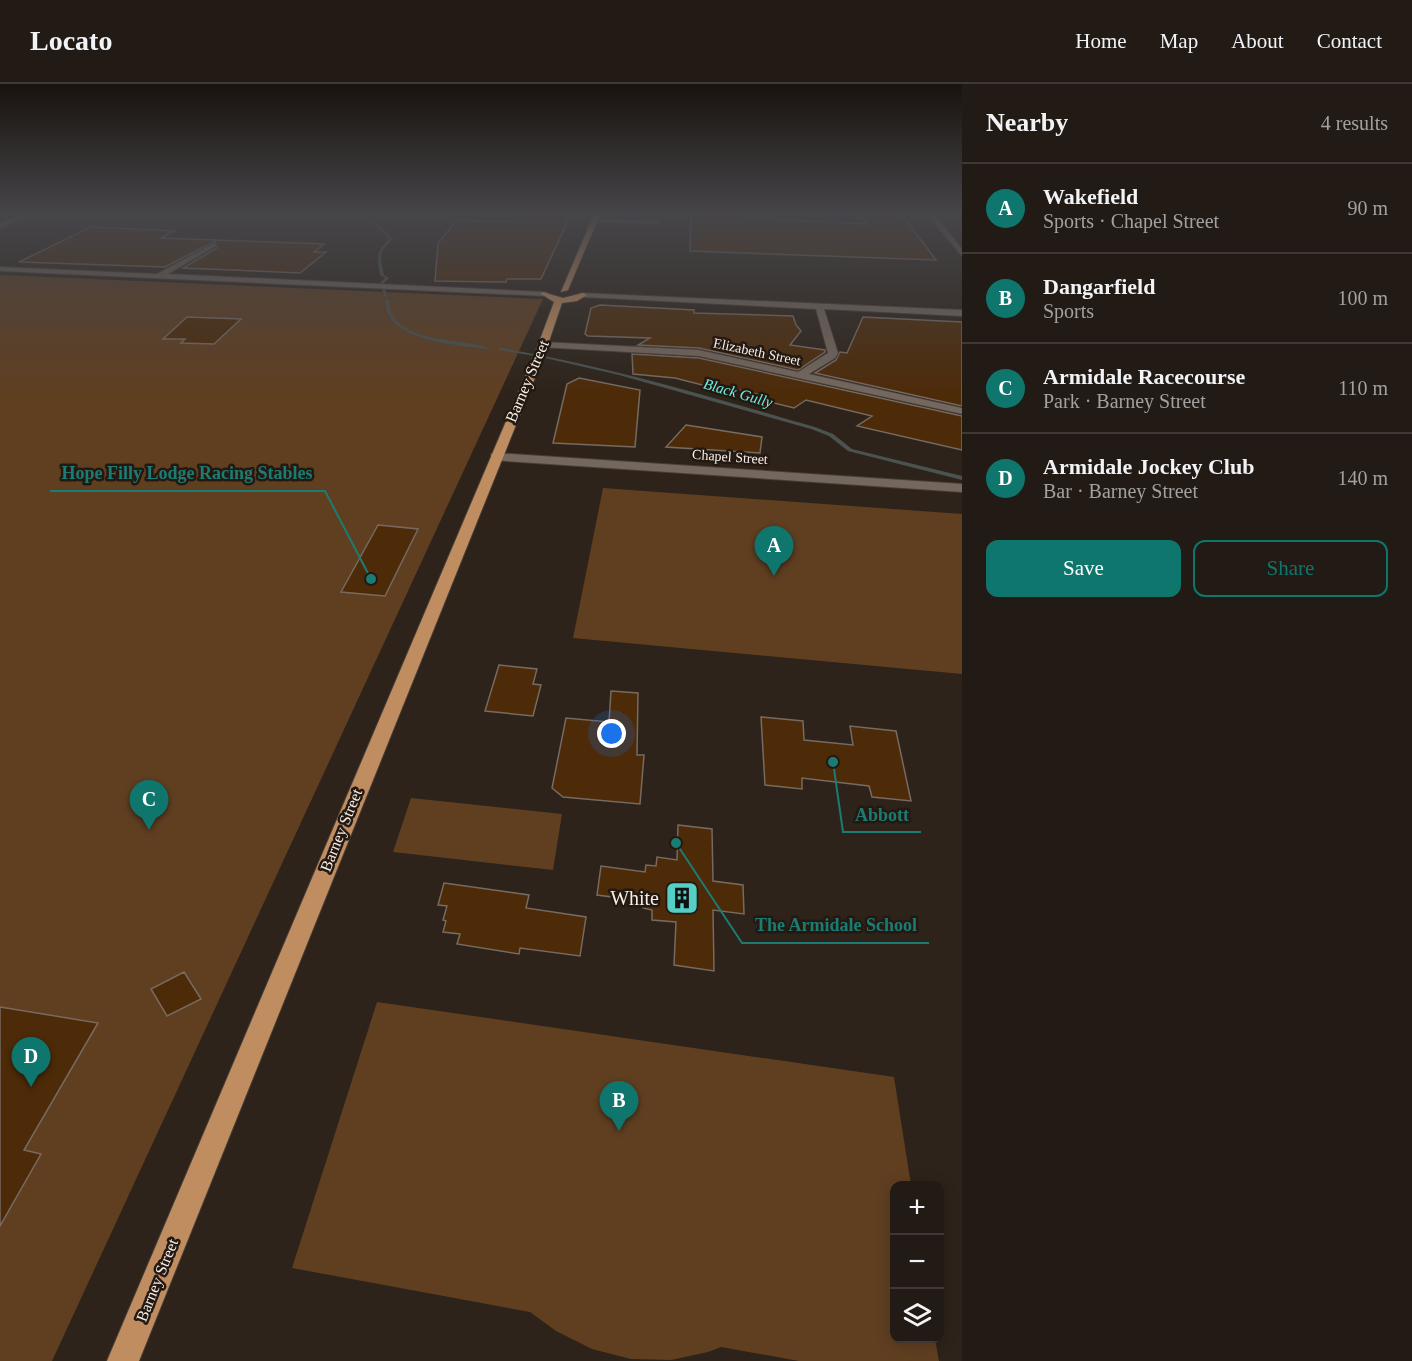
<!DOCTYPE html>
<meta charset="utf-8">
<style>
body{margin:0;font-family:Georgia,serif;background:#2a231d;color:#f1f3f6}
.controls{position:absolute;right:18px;bottom:18px;display:grid;overflow:hidden;border-radius:12px;box-shadow:0 3px 15px #0003}
.controls button{width:54px;height:54px;display:grid;place-items:center;padding:0;border:0;border-bottom:2px solid #3f3834;background:#221a14;color:#f1f3f6;font:30px sans-serif}
.you{position:absolute;left:612px;top:650px;width:21px;height:21px;margin:-15px;border:4px solid #fff;border-radius:50%;background:#1a73e8;box-shadow:0 0 0 9px #1a73e833}
.badge{display:grid;place-items:center;width:39px;height:39px;border-radius:50%;background:#0f766e;color:#fff;font-size:20px;font-weight:700}
.pin{position:absolute;translate:-50% -50px;filter:drop-shadow(0 2px 3px #0008)}
.pin::after{content:'';position:absolute;top:32px;width:21px;height:18px;background:inherit;clip-path:polygon(0 0,100% 0,50% 100%)}
.list{margin:0;padding:0;list-style:none}
h2{display:flex;justify-content:space-between;align-items:center;height:78px;margin:0;padding:0 24px;font-size:26px}
h2 small{font-size:20px;font-weight:400;color:#a2a1a0}
.list li{display:grid;grid-template-columns:39px 1fr auto;gap:18px;align-items:center;box-sizing:border-box;height:90px;padding:0 24px;border-top:2px solid #3f3834}
.list b{display:block;font-size:22px;white-space:nowrap}
.list p{margin:0;font-size:20px;white-space:nowrap;color:#a2a1a0}
.list em{font-size:20px;font-style:normal;color:#a2a1a0}
.actions{display:flex;gap:12px;padding:18px 24px}
.actions a{flex:1;padding:14px 0;border:2px solid #0f766e;border-radius:12px;text-align:center;font-size:21px;color:#0f766e}
.actions .main{background:#0f766e;color:#fff}
.icon{flex:none;width:33px;height:33px;fill:none;stroke:currentColor;stroke-width:2;stroke-linecap:round;stroke-linejoin:round}
.map{position:relative;flex:none;width:962px;height:1277px;overflow:hidden}
header{display:flex;align-items:center;gap:36px;box-sizing:border-box;height:84px;padding:0 30px;background:#221a14;border-bottom:2px solid #3f3834}
header strong{font-size:28px}
nav{display:flex;gap:33px;margin-inline-start:auto;font-size:21px}
main{display:flex}
aside{flex:1;background:#221a14}
.map>svg:first-child{display:block}
.green{fill:#603f21}
.lines{fill:none;stroke-linecap:round;stroke-linejoin:round}
.stream{fill:#4a534f;fill-rule:evenodd}
.building{fill:#4d2b09;stroke:#776a60;stroke-width:1.5}
.minor-casing{stroke:#463e37;stroke-width:2}
.major-casing{stroke:#463e37;stroke-width:2}
.minor{fill:#74675d;fill-rule:evenodd}
.major{fill:#c08d60;fill-rule:evenodd}
.labels{text-anchor:middle;dominant-baseline:central;stroke-width:5;stroke-linejoin:round;paint-order:stroke}
.far-street-label{font-size:14px;fill:#f6eee8;stroke:#241911}
.far-water-label{font-size:15px;font-style:italic;fill:#70f0e7;stroke:#241911}
.street-label{font-size:16px;fill:#f6eee8;stroke:#241911}
.near-poi-label{font-size:20px;fill:#f6eee8;stroke:#241911;text-anchor:end}
.leader{fill:none;stroke:#1b7c74;stroke-width:2}
.callout-dot{fill:#1b7c74;stroke:#241911;stroke-width:2}
.callout-label{font-size:18px;text-anchor:middle;font-weight:bold;fill:#1b7c74;stroke:#241911;stroke-width:5;stroke-linejoin:round;paint-order:stroke}
</style>
<header>
<strong>Locato</strong>
<nav><a>Home</a><a>Map</a><a>About</a><a>Contact</a></nav>
</header>
<main>
<div class="map">
<svg width="962" height="1277" viewBox="0 0 962 1277">
<rect width="100%" height="100%" fill="#2d231a"/>
<path class="green" d="M0,191L543,215L52,1277H0Z
M603,404L962,430V590L573,554Z
M411,714L562,730L553,786L393,768Z
M377,918L894,993L911,1101L894,1102V1254L935,1255L939,1277H799L721,1263L708,1268L671,1276L631,1275L592,1265L556,1247L530,1228L292,1184Z"/>
<g class="lines">
<path class="stream" d="M346,130H351L375,138L393,155C378,169 380,171 384,191L389,194L384,199L387,213L384,212L380,199L385,194L380,191C377,173 375,168 389,155L373,140Z
M387,215L389,216C390,221 390,226 392,230C408,260 463,254 489,264L487,265C459,261 402,258 388,230C386,226 386,220 385,216Z
M501,264C608,282 711,313 815,343L833,350L852,365L962,392V396L848,367L829,352L811,345L619,291L541,273L499,266V264Z"/>
</g>
<path class="building" d="M520,130H571L541,195H507L506,198H498L435,197L438,159L457,136L513,138Z
M691,130L768,132V135L866,140L860,130H897L900,135L906,136L936,176L690,167Z
M91,143L174,147L161,154L324,160L314,168H326L300,189L183,184L217,164L215,157L165,183L19,178Z
M600,221L694,226V229L793,232L796,241L801,247L790,261L825,266V268L798,286L699,264L638,261L650,254L588,252L585,250L591,224Z
M187,233L241,235L214,260L181,259L185,255H163Z
M863,233L962,238V322L815,289L836,276L840,268L847,269Z
M632,270L699,274L962,332V366L857,342L872,332L806,316L794,324L762,316L765,312L719,301L714,304L675,294L633,290Z
M579,294L640,306L635,363L553,359L567,300Z
M686,341L762,353L760,369L666,363Z
M378,441L418,445L385,512L341,508Z
M499,581L537,585L533,600L541,601L533,632L485,627Z
M611,607L638,609L637,671H644L640,720L563,713L552,704L566,634L609,638Z
M761,633L803,637L804,656L853,661L850,642L896,647L911,717L872,713L869,702L802,694V705L765,701Z
M678,741L712,745L713,797L743,801L744,830L713,826L714,887L674,881L676,838L652,836V826L643,824V817L597,811L601,782L645,788L646,781L656,782L657,773L677,776Z
M444,799L529,811L526,824L586,833L580,872L520,864L519,870L457,860L460,850L443,848L446,837L443,836L447,822L438,821Z
M184,888L201,915L167,932L151,905Z
M0,923L98,939L24,1066L41,1070L0,1142Z"/>
<g class="lines">
<defs>
<path id="minor" d="M24,130H33L0,144V140Z
M927,130H934L962,165V172Z
M593,135L657,136L660,138L657,140L595,138Z
M214,159L216,162L168,190L545,208L549,210L545,212L0,187V183L157,190Z
M580,209L962,226V232L824,225L838,269L835,274L809,290L962,324V330L699,272L540,263V259L543,258L699,266L798,288L828,269L816,225L583,213H580Z
M495,369L962,400V408L491,376V370Z"/>
<path id="major" d="M594,130H600L568,206L561,208Z
M542,208L563,214L583,209L587,211L577,217L562,219L545,269L139,1277H107L535,269L554,218L541,210Z"/>
</defs>
<use href="#minor" class="minor-casing"/>
<use href="#major" class="major-casing"/>
<use href="#minor" class="minor"/>
<use href="#major" class="major"/>
</g>
<linearGradient id="sky" x2="0" y2="1"><stop stop-color="#19130e"/><stop offset="0.42" stop-color="#464549"/><stop offset="1" stop-color="#464549" stop-opacity="0"/></linearGradient>
<rect width="962" height="309" fill="url(#sky)"/>
<defs>
<symbol id="building-square" viewBox="-11 -11 22 22"><rect x="-9" y="-9" width="18" height="18" rx="4" fill="#55cec5" stroke="#241911"/><path d="M-4-6H4V6H1V3H-1V6H-4ZM-2.5-4.3h1.7v1.8h-1.7ZM.8-4.3h1.7v1.8H.8ZM-2.5-1h1.7V.8h-1.7ZM.8-1h1.7V.8H.8Z" fill="#111"/></symbol>
</defs>
<g fill-rule="evenodd">
<use href="#building-square" x="663" y="795" width="38" height="38"/>
</g>
<g class="labels">
<g class="far-street-label">
<text transform="translate(757 268) rotate(12)">Elizabeth Street</text>
<text transform="translate(730 373) rotate(4)">Chapel Street</text>
</g>
<g class="far-water-label">
<text transform="translate(738 309) rotate(16)">Black Gully</text>
</g>
<g class="street-label">
<text transform="translate(527 297) rotate(-67)">Barney Street</text>
<text transform="translate(341 746) rotate(-68)">Barney Street</text>
<text transform="translate(157 1196) rotate(-68)">Barney Street</text>
</g>
<g class="near-poi-label">
<text x="659" y="814">White</text>
</g>
</g>
<path class="leader" d="M371 495L325 407H50M833 678L843 748H921M676 759L742 859H929"/>
<g class="callout-dot">
<circle cx="371" cy="495" r="6"/>
<circle cx="833" cy="678" r="6"/>
<circle cx="676" cy="759" r="6"/>
</g>
<g class="callout-label">
<text x="187" y="395">Hope Filly Lodge Racing Stables</text>
<text x="882" y="737">Abbott</text>
<text x="836" y="847">The Armidale School</text>
</g>
</svg>
<div class="controls">
<button>+</button>
<button>−</button>
<button><svg class="icon" aria-label="layers" viewBox="0 0 24 24"><path d="M12 4l9 5-9 5-9-5zM3 14l9 5 9-5"/></svg></button>
</div>
<div class="you"></div>
<div class="pin badge" style="left:774px;top:492px">A</div>
<div class="pin badge" style="left:619px;top:1047px">B</div>
<div class="pin badge" style="left:149px;top:746px">C</div>
<div class="pin badge" style="left:31px;top:1003px">D</div>
</div>
<aside>
<h2>Nearby<small>4 results</small></h2>
<ul class="list">
<li><span class="badge">A</span><div><b>Wakefield</b><p>Sports · Chapel Street</p></div><em>90 m</em></li>
<li><span class="badge">B</span><div><b>Dangarfield</b><p>Sports</p></div><em>100 m</em></li>
<li><span class="badge">C</span><div><b>Armidale Racecourse</b><p>Park · Barney Street</p></div><em>110 m</em></li>
<li><span class="badge">D</span><div><b>Armidale Jockey Club</b><p>Bar · Barney Street</p></div><em>140 m</em></li>
</ul>
<div class="actions"><a class="main">Save</a><a>Share</a></div>
</aside>
</main>
